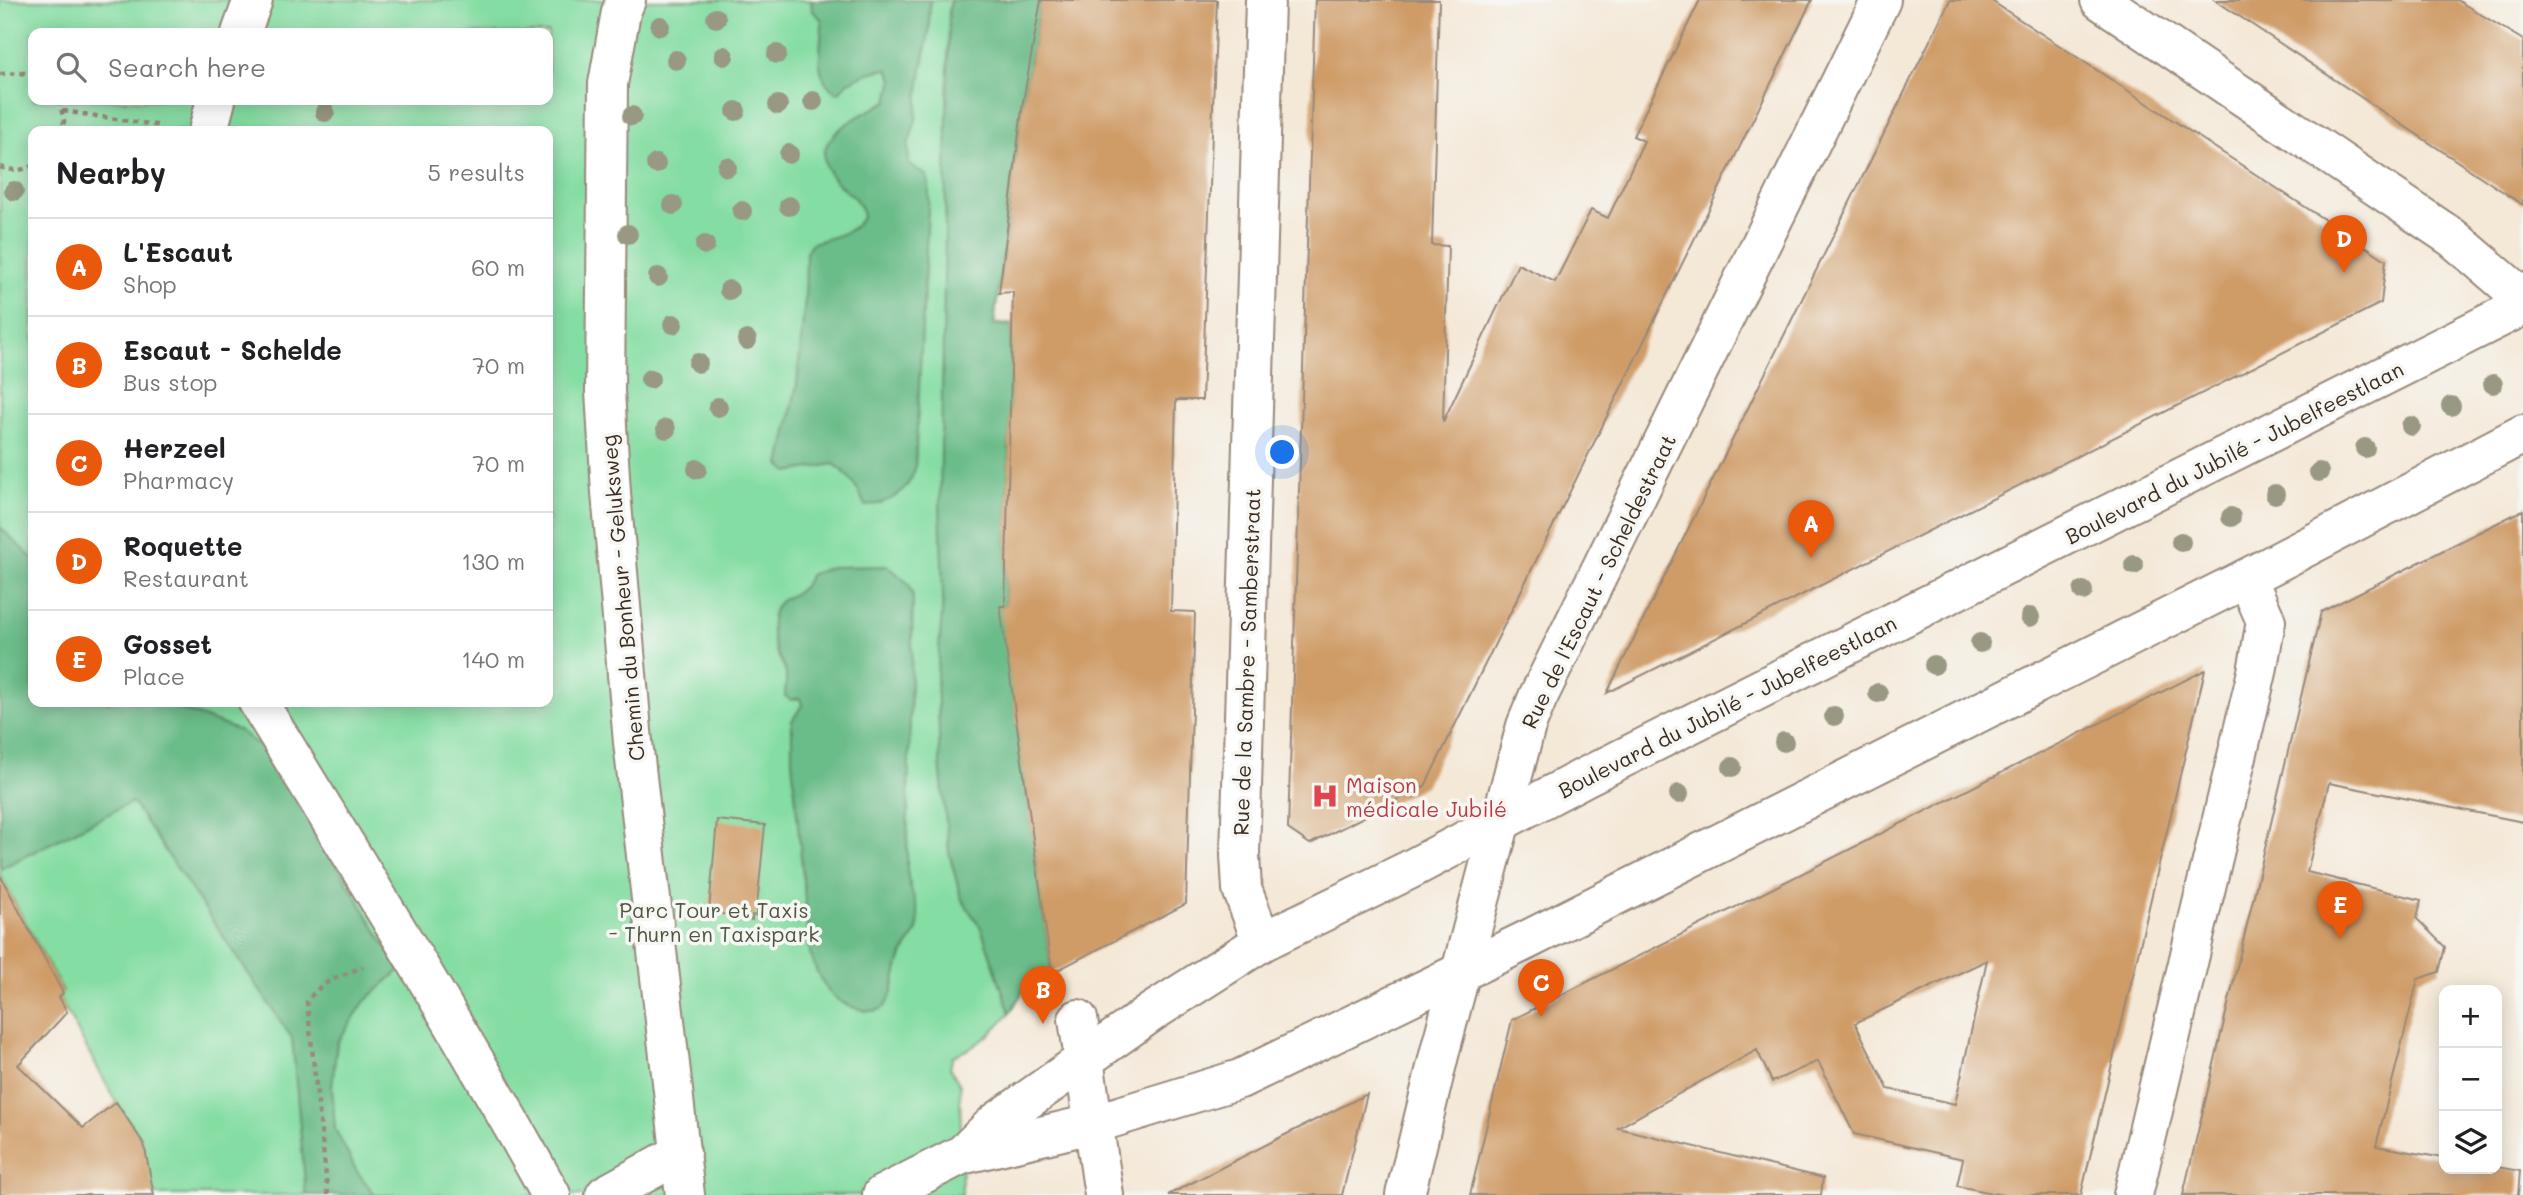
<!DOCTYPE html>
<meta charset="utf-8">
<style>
body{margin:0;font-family:Mali,sans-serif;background:#f6f6f6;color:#202124}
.controls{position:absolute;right:21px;bottom:21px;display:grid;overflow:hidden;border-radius:14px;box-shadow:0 4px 18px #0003}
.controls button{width:63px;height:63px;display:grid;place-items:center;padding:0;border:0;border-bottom:2px solid #e0e0e0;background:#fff;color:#202124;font:35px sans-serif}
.you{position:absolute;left:1283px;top:453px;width:24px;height:24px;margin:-18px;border:5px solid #fff;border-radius:50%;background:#1a73e8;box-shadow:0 0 0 10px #1a73e833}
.badge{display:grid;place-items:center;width:46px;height:46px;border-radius:50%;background:#ea580c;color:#fff;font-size:23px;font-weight:700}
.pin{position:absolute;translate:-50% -58px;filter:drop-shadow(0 2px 4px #0008)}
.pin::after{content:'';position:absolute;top:37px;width:24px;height:21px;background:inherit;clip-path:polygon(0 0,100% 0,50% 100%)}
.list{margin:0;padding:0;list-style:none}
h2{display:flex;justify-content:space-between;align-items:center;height:91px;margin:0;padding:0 28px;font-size:30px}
h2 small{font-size:23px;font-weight:400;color:#757577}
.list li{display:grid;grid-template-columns:46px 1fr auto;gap:21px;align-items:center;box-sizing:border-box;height:98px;padding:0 28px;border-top:2px solid #e0e0e0}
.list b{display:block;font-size:26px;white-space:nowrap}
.list p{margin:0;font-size:23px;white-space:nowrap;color:#757577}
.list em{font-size:23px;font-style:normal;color:#757577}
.icon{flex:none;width:38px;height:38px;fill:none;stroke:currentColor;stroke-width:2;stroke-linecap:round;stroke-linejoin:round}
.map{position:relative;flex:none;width:2523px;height:1195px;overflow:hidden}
.search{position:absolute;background:#fff;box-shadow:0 4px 18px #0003;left:28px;top:28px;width:525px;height:77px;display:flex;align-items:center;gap:18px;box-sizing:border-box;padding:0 24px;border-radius:14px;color:#757577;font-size:26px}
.panel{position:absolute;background:#fff;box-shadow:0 4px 18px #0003;left:28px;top:126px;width:525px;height:581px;border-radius:14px}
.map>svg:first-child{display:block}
.green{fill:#84dda2;stroke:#608460;stroke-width:2;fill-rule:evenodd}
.forest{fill:#6bbc88;stroke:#537353;stroke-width:2}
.building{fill:#cf9c67;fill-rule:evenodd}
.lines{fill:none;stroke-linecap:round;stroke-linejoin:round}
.pedestrian-casing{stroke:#98897a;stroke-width:42}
.minor-casing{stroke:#98897a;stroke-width:42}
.secondary-casing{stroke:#98897a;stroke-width:42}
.path{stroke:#98897a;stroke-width:4.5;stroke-dasharray:5 5;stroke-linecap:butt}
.pedestrian{stroke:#fff;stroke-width:38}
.minor{stroke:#fff;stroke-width:38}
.secondary{stroke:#fff;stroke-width:38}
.tree{fill:#989883}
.labels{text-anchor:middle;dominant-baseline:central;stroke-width:7;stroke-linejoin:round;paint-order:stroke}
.street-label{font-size:21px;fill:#3b2a1e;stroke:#f6f6f2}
.health-label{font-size:21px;fill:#be3a42;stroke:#f6f6f2;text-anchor:start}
.park-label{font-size:21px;fill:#4d573f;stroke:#f6f6f2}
</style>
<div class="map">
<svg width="2523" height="1195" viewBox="0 0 2523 1195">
<rect width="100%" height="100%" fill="#f6f6f2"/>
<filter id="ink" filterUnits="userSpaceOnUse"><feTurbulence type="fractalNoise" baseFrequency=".0143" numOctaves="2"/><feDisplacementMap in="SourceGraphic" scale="14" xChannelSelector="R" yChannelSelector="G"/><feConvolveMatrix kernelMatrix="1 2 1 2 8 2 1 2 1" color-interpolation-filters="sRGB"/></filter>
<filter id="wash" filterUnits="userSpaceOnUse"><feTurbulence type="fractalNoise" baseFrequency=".00686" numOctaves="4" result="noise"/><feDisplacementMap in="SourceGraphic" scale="28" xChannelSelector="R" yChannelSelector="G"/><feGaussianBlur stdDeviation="1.57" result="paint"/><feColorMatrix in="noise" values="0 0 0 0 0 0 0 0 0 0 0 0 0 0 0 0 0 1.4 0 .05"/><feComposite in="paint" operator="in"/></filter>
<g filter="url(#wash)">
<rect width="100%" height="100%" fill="#f4e8d7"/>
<path class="green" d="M0,0H1041L1023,102L994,324L1012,325V330L1005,606H1001L1052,973L1045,979L1025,988L1010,1013L990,1034L971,1048L953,1056L950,1068L960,1085L962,1195H154L139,1137L116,1102L67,1012L59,997L63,992L0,875ZM33,33H548V100H33ZM33,131H548V702H33Z"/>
<path class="forest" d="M811,0H930L929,31L920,81L916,120L908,145L909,164L927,176L929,188L915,469C908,493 888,504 865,506C858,488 850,476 834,464L788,472L780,465L797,384L805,299L806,252L811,244C831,236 852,236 863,216C858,194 847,195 834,179C800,140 860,116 888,101L893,79L888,69C874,70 861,75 849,82C844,85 843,90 837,93C810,76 823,46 822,20L812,10Z
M951,0H1041L1023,102L994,324L1012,325V330L1005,606H1001L1052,973L1045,979L1025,988L1010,1013L981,928L961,898L949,852L940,763L937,677L943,597L940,505L949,9Z
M0,527L33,559V702H170L178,708L240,731L260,747L279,768L400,970L365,1001L337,1043L332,1086L335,1129L356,1170L375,1195H306L292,1038L132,802L0,869Z
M888,566L909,584L913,596C911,686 908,777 907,868C907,887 921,907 918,925C916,939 906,945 901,958C889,994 895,1026 845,1004C825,995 816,972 810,953L792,761V721L802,705L800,698L791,700L785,696C785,689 787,681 786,674C785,665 777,657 775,648C771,637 770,620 775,609C783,591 802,600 809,575L831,567Z"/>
<g id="blocks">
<path class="building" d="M1041,0H1217L1202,400H1176L1171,611L1195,612L1186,904L1052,973L1000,606H1005L1013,292L999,293L1023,102Z
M1315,0H1439L1432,245L1448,246L1443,422L1518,264L1555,282L1591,210L1608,218L1644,141L1633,136L1700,0H1812L1425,786L1310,844L1288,829Z
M1950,0H1990L2386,260L2381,303L1607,693Z
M2215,0H2457L2523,40V205Z
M2523,510V822L2329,783L2307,872L2421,900L2417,919L2445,947L2439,972L2418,979L2376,1146L2444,1158V1169L2497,1167L2520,1171L2518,1195H2183L2321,612Z
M2205,670L2081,1195H2003L1957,1186L1963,1159L1854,1134L1818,1061L1772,1082L1757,1050L1618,1128L1823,1178L1821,1195H1470L1512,1020ZM1987,960L1955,1104L1888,1089L1855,1023Z
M717,820L765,825L756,916L752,915V920L709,911Z
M0,875L63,993L59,997L67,1012L18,1065L83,1128L116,1102L144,1144L154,1195H0Z
M1367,1094L1342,1195H1168L1283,1136Z"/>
</g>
</g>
<g filter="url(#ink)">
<use href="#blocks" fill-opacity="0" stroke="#98897a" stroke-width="2"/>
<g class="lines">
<defs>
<path id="pedestrian" d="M626,0L621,12L608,84L605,391L611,493L633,742L685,1195
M241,33L253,0
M208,131L216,100
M258,702C358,865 459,1028 551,1195
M1078,1019L1104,1195
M605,1195L681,1153"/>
<path id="minor" d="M2100,0L2453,238L2523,298
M1262,942L1242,889L1240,855L1265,0
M1405,1195L1441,1047L1526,726L1538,697L1881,0
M2133,1195L2257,672L2266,621L2247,578"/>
<path id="secondary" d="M966,1151L995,1123L1152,1012L1262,942L1409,870L1585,777L2523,306
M882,1195L961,1155L1100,1122L1240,1079L1525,941L2247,578L2523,434"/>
</defs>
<use href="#pedestrian" class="pedestrian-casing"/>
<use href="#minor" class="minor-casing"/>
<use href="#secondary" class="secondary-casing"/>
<path class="path" d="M0,74L24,73L33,76
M59,100L64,120L63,131
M63,111L162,126
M0,167C12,171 22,171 33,166
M328,1195L307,1002C320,981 341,976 363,967"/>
<use href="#pedestrian" class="pedestrian"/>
<use href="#minor" class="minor"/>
<use href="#secondary" class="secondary"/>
</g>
<g class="tree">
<circle cx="716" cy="18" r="10"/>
<circle cx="660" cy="26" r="10"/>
<circle cx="777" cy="54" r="10"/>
<circle cx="724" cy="56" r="10"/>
<circle cx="676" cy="60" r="10"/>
<circle cx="813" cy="101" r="10"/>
<circle cx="778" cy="105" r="10"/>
<circle cx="736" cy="111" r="10"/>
<circle cx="325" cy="112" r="10"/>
<circle cx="632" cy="116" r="10"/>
<circle cx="789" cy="154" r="10"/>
<circle cx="656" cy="164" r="10"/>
<circle cx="727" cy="167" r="10"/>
<circle cx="14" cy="191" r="10"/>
<circle cx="673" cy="205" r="10"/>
<circle cx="789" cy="206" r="10"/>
<circle cx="742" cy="211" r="10"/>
<circle cx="628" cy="234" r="10"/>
<circle cx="705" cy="245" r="10"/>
<circle cx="658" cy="277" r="10"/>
<circle cx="729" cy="290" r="10"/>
<circle cx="673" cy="324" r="10"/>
<circle cx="747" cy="340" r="10"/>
<circle cx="698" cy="363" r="10"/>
<circle cx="650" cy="379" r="10"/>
<circle cx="2493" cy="384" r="10"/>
<circle cx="2451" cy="406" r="10"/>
<circle cx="718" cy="407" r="10"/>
<circle cx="2411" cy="426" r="10"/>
<circle cx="666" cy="429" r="10"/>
<circle cx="2365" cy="448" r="10"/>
<circle cx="697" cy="469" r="10"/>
<circle cx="2319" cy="472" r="10"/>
<circle cx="2275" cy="494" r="10"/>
<circle cx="2231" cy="517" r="10"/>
<circle cx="2181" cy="542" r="10"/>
<circle cx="2134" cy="565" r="10"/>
<circle cx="2083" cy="591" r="10"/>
<circle cx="2030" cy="617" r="10"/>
<circle cx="1980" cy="643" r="10"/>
<circle cx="1934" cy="665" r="10"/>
<circle cx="1878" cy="693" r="10"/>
<circle cx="1834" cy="716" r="10"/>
<circle cx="1784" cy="742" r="10"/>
<circle cx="1732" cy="767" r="10"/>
<circle cx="1679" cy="794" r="10"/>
</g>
</g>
<defs>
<symbol id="hospital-bare" viewBox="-9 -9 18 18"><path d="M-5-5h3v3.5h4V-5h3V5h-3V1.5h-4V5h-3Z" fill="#e0444e" stroke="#f6f6f2" stroke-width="2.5" paint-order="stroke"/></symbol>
</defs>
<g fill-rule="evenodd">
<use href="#hospital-bare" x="1306" y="777" width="38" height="38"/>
</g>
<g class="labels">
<g class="street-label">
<text transform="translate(2234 452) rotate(-27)">Boulevard du Jubilé - Jubelfeestlaan</text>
<text transform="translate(1598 581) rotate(-64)">Rue de l'Escaut - Scheldestraat</text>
<text transform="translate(622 598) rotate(-95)">Chemin du Bonheur - Geluksweg</text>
<text transform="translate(1246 662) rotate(-88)">Rue de la Sambre - Samberstraat</text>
<text transform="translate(1727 706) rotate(-27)">Boulevard du Jubilé - Jubelfeestlaan</text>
</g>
<g class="health-label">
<text x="1346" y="784">Maison<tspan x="1346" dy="24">médicale Jubilé</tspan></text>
</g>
<g class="park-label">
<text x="714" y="909">Parc Tour et Taxis<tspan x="714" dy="24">- Thurn en Taxispark</tspan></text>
</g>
</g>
</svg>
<div class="controls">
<button>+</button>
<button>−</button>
<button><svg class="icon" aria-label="layers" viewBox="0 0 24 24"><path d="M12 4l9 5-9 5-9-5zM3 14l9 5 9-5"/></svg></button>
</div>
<div class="you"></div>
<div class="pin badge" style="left:1811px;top:558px">A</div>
<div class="pin badge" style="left:1043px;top:1024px">B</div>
<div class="pin badge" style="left:1541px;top:1017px">C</div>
<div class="pin badge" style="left:2344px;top:273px">D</div>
<div class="pin badge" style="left:2340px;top:939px">E</div>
<div class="search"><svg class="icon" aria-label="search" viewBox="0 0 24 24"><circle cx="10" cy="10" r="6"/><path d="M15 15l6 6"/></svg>Search here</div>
<section class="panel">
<h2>Nearby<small>5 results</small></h2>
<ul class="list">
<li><span class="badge">A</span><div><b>L'Escaut</b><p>Shop</p></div><em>60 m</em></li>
<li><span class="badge">B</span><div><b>Escaut - Schelde</b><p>Bus stop</p></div><em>70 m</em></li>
<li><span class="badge">C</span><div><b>Herzeel</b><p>Pharmacy</p></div><em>70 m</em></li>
<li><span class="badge">D</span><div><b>Roquette</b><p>Restaurant</p></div><em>130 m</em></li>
<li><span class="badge">E</span><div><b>Gosset</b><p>Place</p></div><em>140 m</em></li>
</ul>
</section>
</div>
